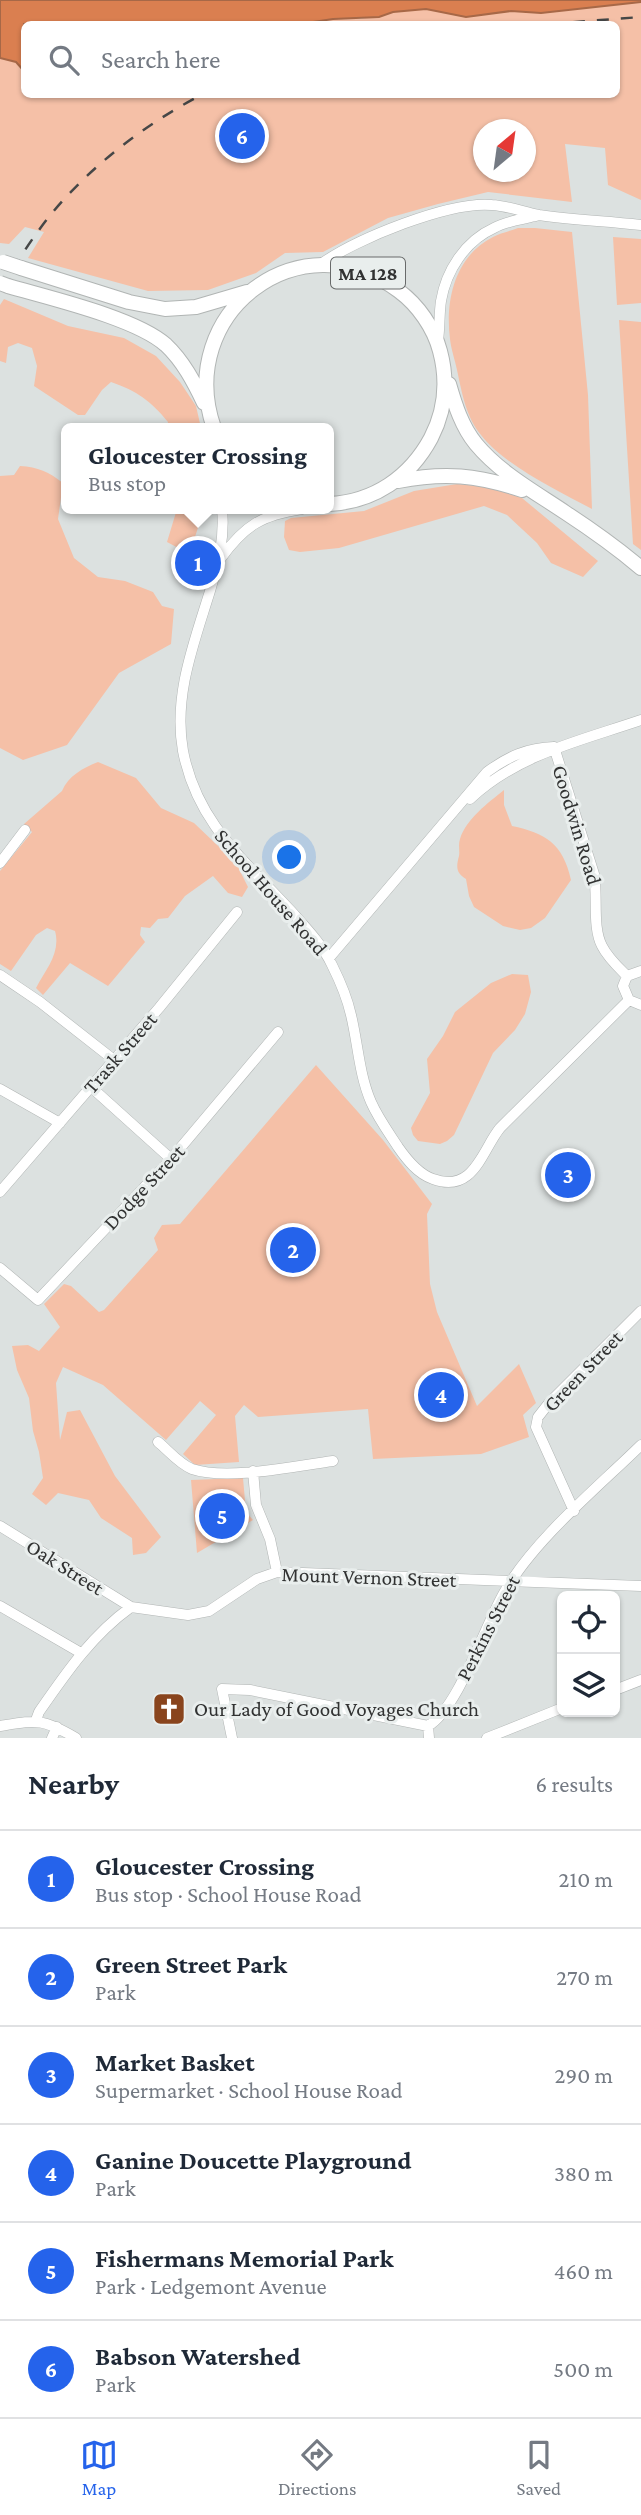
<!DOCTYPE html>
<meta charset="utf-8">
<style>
body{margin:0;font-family:"Crimson Pro",serif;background:#f2f2f3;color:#1f2937}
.controls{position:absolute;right:21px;bottom:21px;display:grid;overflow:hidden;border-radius:10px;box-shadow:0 2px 5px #0004}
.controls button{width:63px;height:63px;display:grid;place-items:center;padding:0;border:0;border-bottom:2px solid #e0e1e3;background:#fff;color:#1f2937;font:35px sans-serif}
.compass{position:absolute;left:473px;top:119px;width:63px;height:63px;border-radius:50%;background:#fff;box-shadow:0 2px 5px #0004;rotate:29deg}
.you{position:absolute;left:290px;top:858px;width:24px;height:24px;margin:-18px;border:5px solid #fff;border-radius:50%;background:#1a73e8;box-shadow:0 0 0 10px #1a73e833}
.badge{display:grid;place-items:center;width:46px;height:46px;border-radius:50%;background:#2563eb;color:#fff;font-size:23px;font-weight:700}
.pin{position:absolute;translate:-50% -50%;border:4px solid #fff;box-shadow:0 2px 7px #0006}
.popup{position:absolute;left:61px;top:423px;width:273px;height:91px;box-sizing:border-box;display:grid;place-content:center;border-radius:10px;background:#fff;filter:drop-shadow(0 2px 5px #0005);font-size:23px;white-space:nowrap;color:#747a83}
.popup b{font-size:26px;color:#1f2937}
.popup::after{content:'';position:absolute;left:50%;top:100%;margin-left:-14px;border:14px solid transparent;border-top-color:#fff}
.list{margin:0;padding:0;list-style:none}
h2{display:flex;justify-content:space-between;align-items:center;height:91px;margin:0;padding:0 28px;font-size:30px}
h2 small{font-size:23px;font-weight:400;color:#747a83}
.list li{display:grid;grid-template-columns:46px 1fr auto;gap:21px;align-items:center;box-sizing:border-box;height:98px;padding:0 28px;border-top:2px solid #e0e1e3}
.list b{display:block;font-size:26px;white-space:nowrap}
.list p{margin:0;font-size:23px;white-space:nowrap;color:#747a83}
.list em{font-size:23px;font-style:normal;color:#747a83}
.icon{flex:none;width:38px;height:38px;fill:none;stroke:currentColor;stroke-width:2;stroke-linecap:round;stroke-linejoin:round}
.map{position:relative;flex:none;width:641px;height:1738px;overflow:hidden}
.search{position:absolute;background:#fff;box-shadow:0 2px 5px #0004;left:21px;right:21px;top:21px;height:77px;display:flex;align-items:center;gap:18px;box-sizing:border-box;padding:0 24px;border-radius:10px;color:#747a83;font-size:26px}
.sheet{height:679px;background:#fff}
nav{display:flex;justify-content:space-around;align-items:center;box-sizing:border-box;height:98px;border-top:2px solid #e0e1e3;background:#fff;font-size:19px;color:#747a83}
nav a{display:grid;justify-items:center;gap:4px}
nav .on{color:#2563eb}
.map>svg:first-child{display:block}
.green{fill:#f5c0a7;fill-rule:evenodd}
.water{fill:#da7f50;stroke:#a76847;stroke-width:2}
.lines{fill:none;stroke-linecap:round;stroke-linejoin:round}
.minor-casing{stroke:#b1b5b4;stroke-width:11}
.highway-casing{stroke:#b1b5b4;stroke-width:16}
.minor{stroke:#fff;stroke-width:10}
.highway{stroke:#fff;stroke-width:14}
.rail{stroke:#464747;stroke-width:2.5;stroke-dasharray:12 12;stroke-linecap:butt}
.highway-bridge-casing{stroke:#b1b5b4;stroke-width:16;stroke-linecap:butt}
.highway-bridge{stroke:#fff;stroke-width:14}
.labels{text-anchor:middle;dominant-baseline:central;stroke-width:6;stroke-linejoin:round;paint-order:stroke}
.shield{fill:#e9eeed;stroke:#686a6a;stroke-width:2}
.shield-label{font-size:19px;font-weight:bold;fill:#313232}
.street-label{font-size:21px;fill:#313232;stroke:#e9eeed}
.poi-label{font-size:21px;fill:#313232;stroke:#e9eeed;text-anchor:start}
</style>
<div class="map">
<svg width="641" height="1738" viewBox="0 0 641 1738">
<rect width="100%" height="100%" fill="#dce1e0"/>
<path class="green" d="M641,2V200L608,185L605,148L565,144L572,202L488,192L438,204L388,218L323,252L285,253L256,273L208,290L148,291L28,258L44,232L25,227L9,244L0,243V57L24,63V94H616V24H300L333,19H361L393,12L426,9L459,15L548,8L549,12ZM484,130H526V172H484Z
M518,228H535L572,232L588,395L592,509C558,491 504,465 481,435C466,417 462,393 457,370C455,360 451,349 450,339C445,300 455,256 493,237C500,233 510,231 518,228Z
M613,237L641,239V303L617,305Z
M4,299L68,326L124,338L156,356L180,382L196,406L201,428H167L168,422C151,401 137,391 111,382L102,390L85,415H78L34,386L37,366L32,348L18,343L8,347L6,363L0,361V305Z
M619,320L641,322V550L633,544Z
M20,466C38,467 49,472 63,483L58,519L74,558L98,577L125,581L153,592L162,606L174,609L171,644L119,673L67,745L23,760L0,748V476L14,475Z
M457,484L489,487L522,498L598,561L583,577L551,563L537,543L507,515L484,506L339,548L300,552L289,550L284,537L285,521L291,518L364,511L414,491Z
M177,509H204L194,540L182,550L167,542Z
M98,762L136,778L161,808L194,823L236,863L248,887L242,897L228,893L213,876L185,896L168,918L158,919L150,928L141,927L140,935L145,942L108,986L70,963L43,995L36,988C46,969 61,953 55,931L47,928L36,935L11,971L0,964V871L32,832L24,824L62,791C68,776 83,768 98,762Z
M504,790V805L512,826C545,833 563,843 571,880L545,918L531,928L520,930L503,926L474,907L469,896L466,879C456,873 456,867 459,856C460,851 458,845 460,839C466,819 488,803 504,790Z
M512,974L528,975L531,992L525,1014L515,1030L493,1053L454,1135L447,1141L440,1144L418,1141L413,1135L411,1128L430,1093L427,1059L443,1036L455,1012L491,983Z
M316,1065L383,1140L432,1204L427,1214L430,1284L437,1312L477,1406L519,1364L536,1403L523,1415L529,1437L481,1454L373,1459L368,1409L258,1417L244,1405L235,1416L239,1462L195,1465L183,1454L216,1415L200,1401L166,1440L103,1385L63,1367L56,1383L60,1440L67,1412L80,1410L115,1476L161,1537L146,1553L133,1555L132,1538L101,1518L89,1500L58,1493L46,1505L32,1494L43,1478L39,1452L33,1431L29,1398L17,1370L12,1346L28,1345L39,1351L60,1327L44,1304L64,1284L71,1286L99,1312L104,1310L158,1250L154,1238L162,1225L180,1224Z
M243,1478L246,1512L253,1520L197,1553L191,1480Z"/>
<path class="water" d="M0,0H641V2L541,13L511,11L466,17L426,9L393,12L379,17L333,19L300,24H24V71L16,62L0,58Z"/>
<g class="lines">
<defs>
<path id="minor" d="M321,264C356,239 449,201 492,205C508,206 524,212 539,215C573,220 607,221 641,225
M438,340C440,327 439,314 441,301C446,271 465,241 494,228C506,221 523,219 536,216
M222,509C225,538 218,563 210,591C194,643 173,696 183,751C197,823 244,860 291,911C306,928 322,944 332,965C340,981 347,997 351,1015C358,1044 359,1074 371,1102C378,1118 389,1133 398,1147C407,1160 418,1174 433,1179C474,1194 482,1150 500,1128L629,1000
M221,558C245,525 262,515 302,509
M554,747L594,874C598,896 592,927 602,946C608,958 618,967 627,976
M470,799C518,754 580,741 641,720
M0,863L25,830
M329,958L487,772C509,756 527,748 554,747
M641,971L627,976L623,986L629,1000L641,1005
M0,975L40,1002L114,1060
M91,1087L171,1159
M0,1089L60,1123
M0,1192L159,1008L237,912
M0,1268L38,1300L171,1159L278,1032
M158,1442C168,1450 179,1464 192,1469C227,1481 295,1466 333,1461
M253,1471L256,1505L270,1539L277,1572
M574,1511L536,1427L538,1417L549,1403L641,1311
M0,1526L131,1607
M0,1606L81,1653
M615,1690L641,1680
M36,1720L39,1712C66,1673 92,1635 131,1607L188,1615L209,1611L257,1579L277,1572L641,1586
M0,1726C37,1720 42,1718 76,1738
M428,1726L429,1738
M52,1738L57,1727
M232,1738L222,1689L250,1690L428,1726C459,1708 485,1624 505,1591C535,1539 597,1488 641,1445
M487,1738L562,1708"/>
<path id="highway" d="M21,268L129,302L165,309L196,307L247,292
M8,286C49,298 136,318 166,345C183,361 194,382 204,403
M449,384C455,405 462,427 476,444C500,473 535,492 566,513C592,530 617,548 641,568
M214,428C174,313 300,217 399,291C418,305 434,328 440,351C448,381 445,411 431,438C410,477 374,502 329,504
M398,481C445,472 477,475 522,490"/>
</defs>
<use href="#minor" class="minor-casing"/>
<use href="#highway" class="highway-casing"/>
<use href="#minor" class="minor"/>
<use href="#highway" class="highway"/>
<path class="rail" d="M549,24L641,17
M0,290C15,265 30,241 48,218C89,167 145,124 203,94"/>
<defs>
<path id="highway-bridge" d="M3,262L21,268
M0,283L8,286"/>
</defs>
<use href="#highway-bridge" class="highway-bridge-casing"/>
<use href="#highway-bridge" class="highway-bridge"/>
</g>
<defs>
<symbol id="church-square" viewBox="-11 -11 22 22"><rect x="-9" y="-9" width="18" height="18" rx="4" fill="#89441d" stroke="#e9eeed"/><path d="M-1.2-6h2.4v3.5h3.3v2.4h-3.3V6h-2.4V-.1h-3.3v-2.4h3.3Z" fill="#fff"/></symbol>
</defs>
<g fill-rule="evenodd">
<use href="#church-square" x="150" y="1690" width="38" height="38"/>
</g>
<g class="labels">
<rect class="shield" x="331" y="257.5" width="74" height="31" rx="5"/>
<g class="shield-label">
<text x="368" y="273">MA 128</text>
</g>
<g class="street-label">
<text transform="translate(577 825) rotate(73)">Goodwin Road</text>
<text transform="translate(271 892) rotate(49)">School House Road</text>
<text transform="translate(120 1053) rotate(-49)">Trask Street</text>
<text transform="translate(144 1187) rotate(-47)">Dodge Street</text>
<text transform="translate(583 1371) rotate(-46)">Green Street</text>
<text transform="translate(65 1567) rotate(32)">Oak Street</text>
<text transform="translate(369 1577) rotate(2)">Mount Vernon Street</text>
<text transform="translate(488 1628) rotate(-63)">Perkins Street</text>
</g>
<g class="poi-label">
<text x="194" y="1709">Our Lady of Good Voyages Church</text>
</g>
</g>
</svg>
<div class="controls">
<button><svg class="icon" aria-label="locate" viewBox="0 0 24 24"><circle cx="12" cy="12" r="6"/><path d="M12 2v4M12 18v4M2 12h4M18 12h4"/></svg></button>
<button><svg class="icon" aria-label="layers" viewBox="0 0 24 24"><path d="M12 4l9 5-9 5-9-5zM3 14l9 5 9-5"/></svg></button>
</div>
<svg class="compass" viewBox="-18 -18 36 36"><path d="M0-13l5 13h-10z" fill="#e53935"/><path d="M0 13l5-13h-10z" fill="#747a83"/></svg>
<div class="you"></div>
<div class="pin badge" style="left:198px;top:563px">1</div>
<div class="popup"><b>Gloucester Crossing</b>Bus stop</div>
<div class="pin badge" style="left:293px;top:1250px">2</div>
<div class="pin badge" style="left:568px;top:1175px">3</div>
<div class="pin badge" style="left:441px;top:1395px">4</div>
<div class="pin badge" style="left:222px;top:1516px">5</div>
<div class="pin badge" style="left:242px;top:136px">6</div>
<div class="search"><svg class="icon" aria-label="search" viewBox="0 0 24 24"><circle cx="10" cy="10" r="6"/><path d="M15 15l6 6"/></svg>Search here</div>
</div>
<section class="sheet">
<h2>Nearby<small>6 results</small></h2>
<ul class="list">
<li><span class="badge">1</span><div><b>Gloucester Crossing</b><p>Bus stop · School House Road</p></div><em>210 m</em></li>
<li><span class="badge">2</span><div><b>Green Street Park</b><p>Park</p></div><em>270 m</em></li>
<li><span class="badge">3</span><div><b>Market Basket</b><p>Supermarket · School House Road</p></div><em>290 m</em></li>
<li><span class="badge">4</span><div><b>Ganine Doucette Playground</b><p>Park</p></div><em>380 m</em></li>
<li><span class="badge">5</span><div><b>Fishermans Memorial Park</b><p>Park · Ledgemont Avenue</p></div><em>460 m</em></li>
<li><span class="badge">6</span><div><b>Babson Watershed</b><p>Park</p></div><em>500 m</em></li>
</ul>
</section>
<nav>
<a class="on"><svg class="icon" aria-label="map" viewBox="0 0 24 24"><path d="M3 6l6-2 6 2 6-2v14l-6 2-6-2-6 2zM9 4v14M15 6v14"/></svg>Map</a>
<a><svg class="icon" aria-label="directions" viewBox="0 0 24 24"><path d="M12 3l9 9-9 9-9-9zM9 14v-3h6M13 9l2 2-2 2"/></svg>Directions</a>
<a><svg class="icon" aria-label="saved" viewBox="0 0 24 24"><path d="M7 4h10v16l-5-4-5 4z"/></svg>Saved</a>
</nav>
